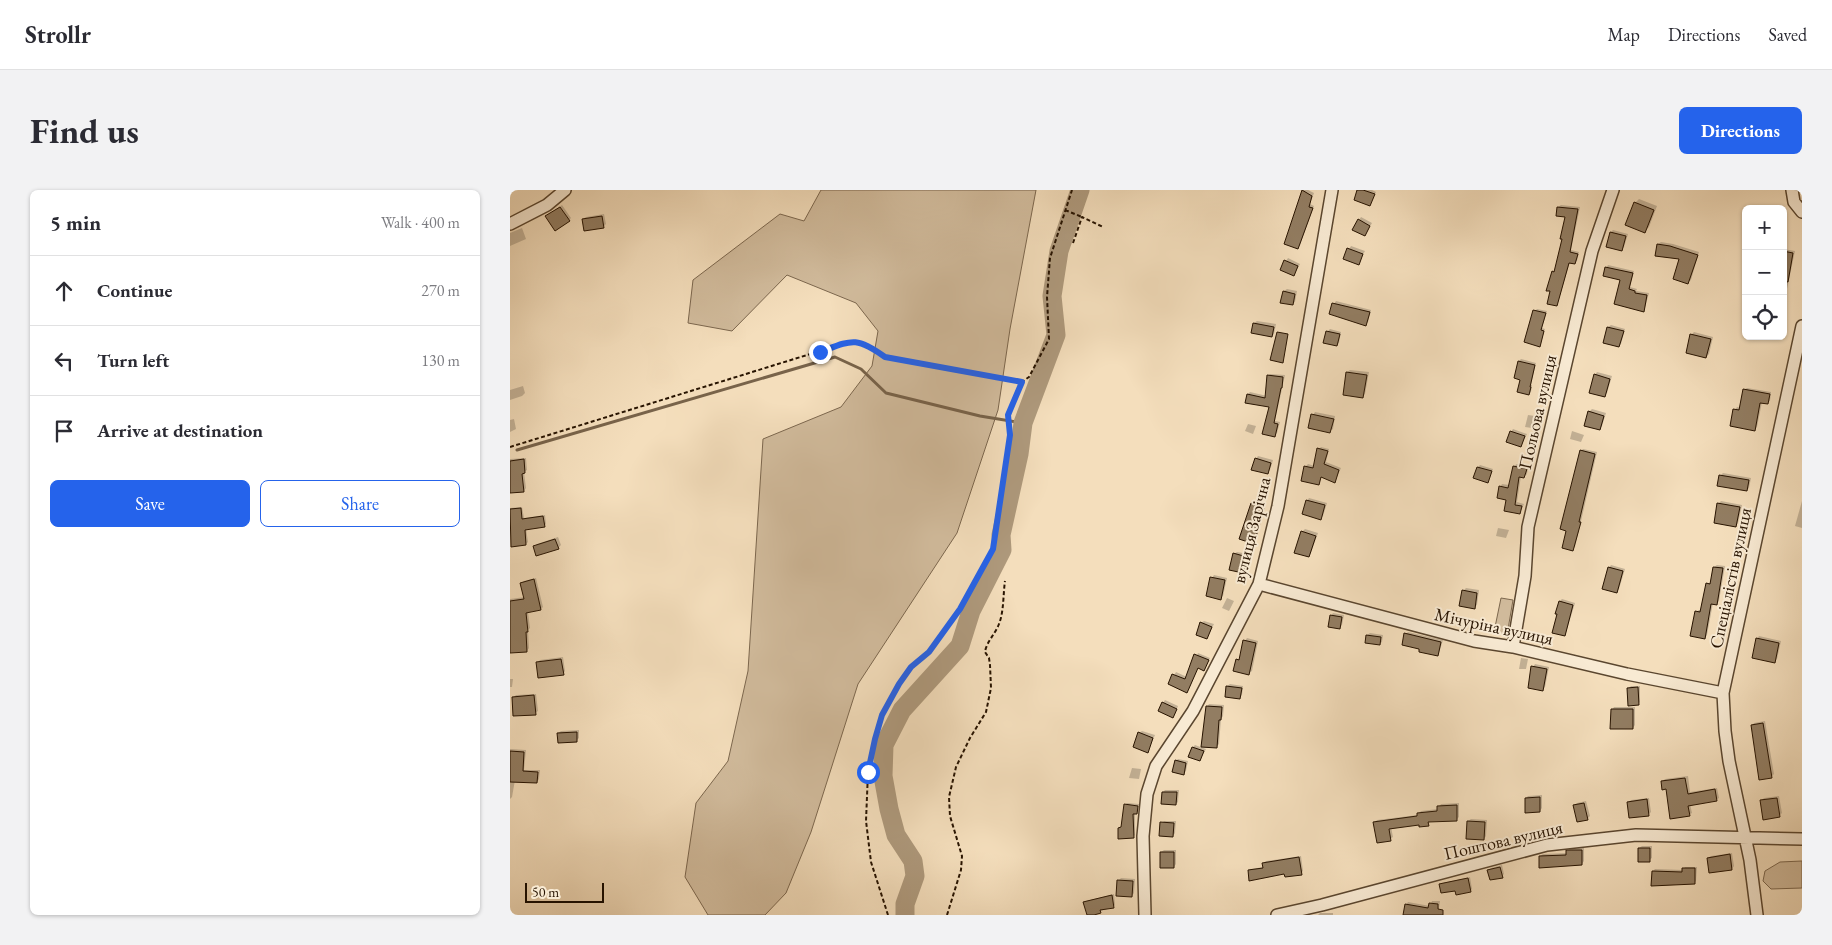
<!DOCTYPE html>
<meta charset="utf-8">
<style>
body{margin:0;font-family:"EB Garamond",serif;background:#f2f2f3;color:#2b2b33}
.controls{position:absolute;right:15px;top:15px;display:grid;overflow:hidden;border-radius:8px;box-shadow:0 1px 4px #0004}
.controls button{width:45px;height:45px;display:grid;place-items:center;padding:0;border:0;border-bottom:1px solid #e1e1e2;background:#fff;color:#2b2b33;font:25px sans-serif}
.scale{position:absolute;left:15px;bottom:12px;width:79px;box-sizing:border-box;padding-left:5px;border:2px solid #271300;border-top:0;font-size:14px;line-height:18px;white-space:nowrap;color:#271300;-webkit-text-stroke:4px #f8ead3;paint-order:stroke}
.stop{position:absolute;width:15px;height:15px;margin:-11px;border:4px solid #2563eb;border-radius:50%;background:#fff}
.stop.end{background:#2563eb;border-color:#fff;box-shadow:0 1px 5px #0008}
.list{margin:0;padding:0;list-style:none}
h2{display:flex;justify-content:space-between;align-items:center;height:65px;margin:0;padding:0 20px;font-size:21px}
h2 small{font-size:16px;font-weight:400;color:#7c7c81}
.list li{display:grid;grid-template-columns:32px 1fr auto;gap:15px;align-items:center;box-sizing:border-box;height:70px;padding:0 20px;border-top:1px solid #e1e1e2}
.list b{display:block;font-size:19px;white-space:nowrap}
.list em{font-size:16px;font-style:normal;color:#7c7c81}
.actions{display:flex;gap:10px;padding:15px 20px}
.actions a{flex:1;padding:11px 0;border:1px solid #2563eb;border-radius:8px;text-align:center;font-size:18px;color:#2563eb}
.actions .main{background:#2563eb;color:#fff}
.icon{flex:none;width:28px;height:28px;fill:none;stroke:currentColor;stroke-width:2;stroke-linecap:round;stroke-linejoin:round}
.map{position:relative;flex:none;width:1292px;height:725px;overflow:hidden;border-radius:8px}
header{display:flex;align-items:center;gap:30px;box-sizing:border-box;height:70px;padding:0 25px;background:#fff;border-bottom:1px solid #e1e1e2}
header strong{font-size:24px}
nav{display:flex;gap:28px;margin-inline-start:auto;font-size:18px}
.intro{display:flex;align-items:center;justify-content:space-between;box-sizing:border-box;height:120px;padding:0 30px}
h1{margin:0;font-size:35px}
.button{padding:12px 22px;border-radius:8px;background:#2563eb;color:#fff;font-size:18px;font-weight:700}
main{display:flex;gap:30px;padding:0 30px}
aside{flex:1;background:#fff;border-radius:8px;box-shadow:0 1px 4px #0004}
.map>svg:first-child{display:block}
.green{fill:#d1bb9c;stroke:#7c674e}
.shadow{fill:#0003}
.lines{fill:none;stroke-linecap:round;stroke-linejoin:round}
.stream{stroke:#78634a;stroke-width:3}
.river{stroke:#ae997c;stroke-width:19}
.building{fill:#927d62;stroke:#271300}
.minor-casing{stroke:#5a462f;stroke-width:14}
.path{stroke:#271300;stroke-width:2;stroke-dasharray:4 2.5;stroke-linecap:butt}
.minor{stroke:#f8ead3;stroke-width:11}
.route{stroke:#2563eb;stroke-width:6}
.labels{text-anchor:middle;dominant-baseline:central;stroke-width:4;stroke-linejoin:round;paint-order:stroke}
.street-label{font-size:18px;fill:#271300;stroke:#f8ead3}
</style>
<header>
<strong>Strollr</strong>
<nav><a>Map</a><a>Directions</a><a>Saved</a></nav>
</header>
<div class="intro"><h1>Find us</h1><a class="button">Directions</a></div>
<main>
<aside>
<h2>5 min<small>Walk · 400 m</small></h2>
<ul class="list">
<li><svg class="icon" aria-label="ahead" viewBox="0 0 24 24"><path d="M12 20V5M6 11l6-6 6 6"/></svg><div><b>Continue</b></div><em>270 m</em></li>
<li><svg class="icon" aria-label="left" viewBox="0 0 24 24"><path d="M17 20v-9H6M10 6l-5 5 5 5"/></svg><div><b>Turn left</b></div><em>130 m</em></li>
<li><svg class="icon" aria-label="arrive" viewBox="0 0 24 24"><path d="M6 21V4h12l-3 4 3 4H6"/></svg><div><b>Arrive at destination</b></div></li>
</ul>
<div class="actions"><a class="main">Save</a><a>Share</a></div>
</aside>
<div class="map">
<svg width="1292" height="725" viewBox="0 0 1292 725">
<rect width="100%" height="100%" fill="#f4debc"/>
<filter id="stains"><feTurbulence type="fractalNoise" baseFrequency=".004" numOctaves="4"/><feColorMatrix values="0 0 0 0 .2 0 0 0 0 .09 0 0 0 0 .02 0 0 0 .5 -.17"/></filter>
<radialGradient id="worn" r=".72"><stop offset=".6" stop-color="#630" stop-opacity="0"/><stop offset="1" stop-color="#630" stop-opacity=".3"/></radialGradient>
<path class="green" d="M311,0H526L500,139L488,220L447,343L348,494L301,642L276,703L255,725H198L175,687L186,613L218,571L238,481L253,249L331,217L362,176L368,141L346,113L277,85L222,141L178,133L183,90L270,24L294,31Z
M991,408L1003,410L997,445L984,442Z
M1292,671V698L1261,699L1253,691L1255,681L1270,672Z"/>
<path class="shadow" d="M792,0H798L804,3L800,14L804,16L790,55L788,58Z
M849,0H862L866,2L860,14Z
M1129,9L1147,16L1139,37L1135,41L1125,13Z
M52,15L61,28L59,30L39,24Z
M1051,15L1070,17L1061,60L1069,62L1067,71L1064,73L1060,72L1048,112L1046,115L1043,82L1046,79L1054,48L1057,26L1048,17Z
M94,24L96,34L94,36L73,29L76,27Z
M851,27L862,33L855,45L849,30Z
M12,38L16,49L0,56V43Z
M1103,40L1118,44L1114,57L1112,60L1097,56L1101,42Z
M1151,52L1163,54L1189,62L1181,90L1178,92L1171,68L1148,54Z
M841,56L855,61L848,74L834,68Z
M1273,59L1285,61L1273,118Z
M778,68L790,74L784,85L771,79Z
M1098,75L1124,81L1120,97L1127,99L1126,101L1139,103L1135,118L1133,120L1112,89L1096,78Z
M777,99L787,101L785,112L782,114L774,101Z
M826,111L861,120L858,132L855,135L824,114Z
M1027,119L1037,121L1032,138L1035,139L1030,155L1025,121Z
M747,131L766,134L764,144L762,146L743,142L744,133Z
M1101,135L1115,139L1111,154L1109,156L1098,137Z
M820,139L831,142L829,153L826,155L817,142Z
M1184,142L1203,147L1199,164L1196,167L1181,145Z
M1011,169L1026,173L1021,195H1022L1021,202L1019,204L1012,189L1009,171Z
M840,180L859,182L855,204L853,206L834,204L837,182Z
M1087,182L1102,186L1097,203L1094,206L1085,185Z
M760,184L775,185L765,231L770,232L767,243L765,245L760,216L738,204L740,202L757,206L758,186Z
M13,196L15,203L12,206L0,210V200Z
M1237,198L1261,202L1260,211L1257,213L1252,212L1247,237L1245,239L1225,220L1227,217L1231,218L1234,200Z
M1082,219L1096,223L1092,236L1090,239L1079,222Z
M805,222L825,226L823,239L820,241L803,225Z
M1018,225L1025,226L1022,238L1015,237Z
M4,229L6,239L0,242V230Z
M738,234L746,236L743,244L735,241Z
M1003,239L1017,244L1011,256L1001,242Z
M1062,241L1074,245L1071,252L1060,249Z
M811,257L819,259L816,272L831,278L826,289L824,291L812,286L809,293L792,290L796,276L798,274L805,276L809,259Z
M1073,259L1087,262L1065,357L1062,360L1071,261Z
M748,266L763,270L760,280L757,283L746,269Z
M16,268L17,280L14,282L16,298L14,301L0,302V269Z
M1007,274L1018,277L1017,284L1014,287L1011,286L1007,312L1014,314L1010,323L990,297L992,294L999,295L1004,276Z
M970,275L983,279L978,291L968,277Z
M1213,283L1241,288L1239,298L1237,300L1210,286Z
M799,308L817,313L813,326L811,328L797,311Z
M744,311L756,314L746,350L743,352L742,313Z
M1211,311L1232,315L1228,333L1226,336L1208,314Z
M1292,311V338L1285,336Z
M12,317L14,328L35,325L36,334L34,336L16,338L18,352L16,354L2,355L0,318Z
M988,338L999,340L996,348L986,346Z
M795,339L808,343L801,363L799,366L792,342Z
M48,347L51,355L48,358L25,356L27,354Z
M727,362L739,364L735,379L732,382L724,364Z
M1101,375L1115,379L1109,399L1107,402L1099,378Z
M1207,375L1215,376L1209,411L1207,413H1203L1197,445L1195,448L1186,422L1189,420H1192L1197,394L1202,392L1204,377Z
M704,385L717,388L713,406L710,408L702,388Z
M26,388L33,417L31,419L18,422L20,438L18,440L19,458L17,461H2L0,409L15,407L11,393L14,391Z
M956,398L969,400L967,415L964,417L953,401Z
M717,408L724,411L719,421L712,418Z
M1052,409L1065,413L1056,443L1054,445L1050,411Z
M823,423L834,425L832,435L830,437L821,426Z
M694,431L704,434L697,448L691,433Z
M898,442L933,450L929,463L927,465L911,458L896,444Z
M860,443L873,445L872,452L869,454L857,445Z
M1249,446L1271,451L1267,469L1265,471L1247,449Z
M737,448L748,451L742,481L739,483L727,470L731,468L735,451Z
M688,463L700,468L694,479L688,477L679,499L677,501L659,494L666,482L677,487Z
M53,467L55,481L53,484L27,473L30,470Z
M1011,468L1018,469L1016,479H1009Z
M1025,474L1039,477L1035,497L1033,499L1023,477Z
M0,489H3L2,497H0Z
M720,494L733,496L732,505L730,507L717,496Z
M1121,496H1130V512L1128,514L1118,499Z
M26,504L28,521L25,523L3,508L6,505Z
M655,510L668,516L665,524L649,520Z
M699,514L714,515L713,526L711,529L709,554L706,557L697,517Z
M1104,517H1125V535L1123,538L1102,520Z
M1255,531L1264,584L1261,587L1242,536L1244,533Z
M69,540V548L67,550L48,543L51,541Z
M632,541L645,545L638,561L629,543Z
M685,555L696,559L690,570L683,557Z
M0,559L16,560L14,580H30L29,589L27,592L5,590L2,607L0,609Z
M668,569L678,571L676,581L673,584L666,571Z
M622,578L631,579L629,589L619,588Z
M1178,586L1180,602L1207,598L1209,608L1206,610L1180,614L1182,623L1179,625L1152,592L1155,589Z
M655,600H669L668,612L666,614L653,602Z
M1032,605V618L1030,621L1016,608L1018,606Z
M1269,606L1272,623L1269,626L1251,611L1254,608Z
M1139,608L1141,622L1139,624L1119,612L1121,610Z
M1076,611L1080,626L1077,629L1064,616L1067,613Z
M617,613L629,614L628,621L625,623V645L623,647L609,638L613,636L615,615Z
M949,613V627L946,630L920,631L918,635L910,634L881,637L883,647L880,649L865,632L867,630L908,625L911,621L928,619L931,614Z
M961,629L977,630L976,646L974,649L958,631Z
M654,631H666L665,643L663,646L652,633Z
M1132,656H1142V668L1139,670L1129,658Z
M1060,658H1074V671L1072,674L1030,666L1033,664L1058,663Z
M654,660H666V674L664,677L651,662Z
M1222,663L1224,676L1222,679L1198,668L1201,666Z
M791,666L793,681L791,683L739,681L741,679L754,677V673L756,671Z
M992,675L994,684L992,686L979,680L981,678Z
M1175,677H1187L1186,691L1184,693L1143,681L1145,679L1173,680Z
M960,687L962,699L960,701L946,700L930,695L932,693Z
M611,688L625,689L624,703L622,706L608,691Z
M604,704L605,715L603,717L578,725L574,713L576,711Z
M922,711H930L928,725H894L896,715L898,712L920,716Z
M810,723H823V725H808Z"/>
<g class="lines">
<path class="stream" d="M7,260L325,167L351,179L376,203L470,226L513,233"/>
<path class="river" d="M395,725V714L405,686L403,671L386,645L379,619L373,586L374,555L392,520L450,456L461,421L492,360L491,345L509,264L513,233L546,145L542,106L549,61L570,0"/>
</g>
<path class="building" d="M792,0L802,6L799,17L803,18L788,59L774,54Z
M847,0H853L865,4L860,16L844,10Z
M1124,12L1144,20L1135,43L1115,35Z
M50,17L60,31L45,41L35,26Z
M1047,17L1068,19L1060,62L1068,64L1065,74L1059,73L1047,116L1037,114L1040,101H1036L1042,81L1044,82L1052,49H1050L1055,27L1046,26Z
M92,26L94,38L74,41L72,29Z
M848,29L860,36L855,46L842,40Z
M1100,42L1116,46L1112,61L1096,57Z
M1147,54L1160,56L1188,65L1178,94L1163,89L1169,69L1145,66Z
M837,58L853,64L849,75L833,69Z
M1273,61L1283,63L1278,92L1273,91Z
M774,70L788,76L784,86L770,80Z
M1095,77L1123,83L1119,99L1125,101V103L1137,105L1134,122L1104,114L1110,90L1093,86Z
M773,101L785,104L783,115L770,113Z
M822,113L860,122L856,136L819,124Z
M1023,120L1036,123L1031,140L1034,141L1030,157L1014,152Z
M743,133L764,137L762,147L741,143Z
M1097,137L1114,141L1109,157L1093,153Z
M816,141L830,144L827,156L813,153Z
M767,142L778,144L773,173L760,170Z
M1180,144L1201,149L1196,168L1176,163Z
M1008,171L1025,175L1020,197H1021L1019,205L1007,202L1010,190L1004,188Z
M836,182L857,185L853,208L833,205Z
M1084,184L1100,189L1095,207L1079,203Z
M757,185L773,187L772,198H771L764,233L768,234L765,247L752,244L759,217L735,213L737,204L755,208Z
M1233,199L1260,204L1258,214L1250,213L1245,241L1220,236L1223,219L1229,220Z
M1078,221L1094,226L1090,240L1074,236Z
M801,224L824,229L820,243L798,238Z
M1000,241L1015,246L1011,257L996,252Z
M807,258L818,261L814,274L829,280L825,293L811,287L809,295L791,291L794,276L803,278Z
M1070,260L1085,264L1069,332H1071L1063,361L1052,358L1056,341L1050,339Z
M745,268L761,273L758,284L741,280Z
M14,269L15,283L12,284L14,302L0,303V271Z
M1003,276L1017,279L1014,288L1009,287L1005,315L1012,316L1010,324L994,321L996,310L987,308L989,296L998,298Z
M967,277L982,281L978,293L963,288Z
M1209,285L1239,290L1237,301L1207,296Z
M796,310L815,315L811,330L792,324Z
M741,313L754,317L744,354L729,349Z
M1207,313L1230,317L1226,337L1204,333Z
M11,318L12,329L33,326L35,337L15,340L16,355L1,357L0,319Z
M791,341L806,346L799,367L784,363Z
M45,349L49,359L26,366L23,356Z
M723,363L737,367L733,383L719,380Z
M1098,377L1113,381L1107,403L1092,399Z
M1203,377L1213,378L1207,415L1201,414L1195,449L1180,446L1185,421L1190,422L1196,393L1200,394Z
M700,387L715,390L711,410L696,406Z
M24,389L31,420L16,423L18,442H16L17,462L0,463V411L14,409L10,393Z
M952,400L967,403L965,419L949,416Z
M1049,411L1063,415L1055,446L1042,443L1047,424H1045Z
M820,425L832,427L830,439L818,437Z
M690,432L702,437L697,449L686,445Z
M894,443L931,452L928,466L909,462V459L892,455Z
M856,445L871,447L870,455L855,453Z
M1246,448L1269,453L1265,473L1242,468Z
M733,450L746,453L739,485L723,481L726,469L729,470Z
M684,464L699,470L694,481L688,478L677,503L658,494L662,484L675,489Z
M51,469L54,485L28,488L26,472Z
M1021,476L1037,479L1033,501L1018,498Z
M716,496L732,498L730,509L715,507Z
M1128,497L1129,515L1118,516L1117,498Z
M24,505L26,525L3,526L2,507Z
M652,512L667,519L663,528L648,521Z
M696,516L712,517L711,530H709L707,558L691,557Z
M1101,519H1123V539H1100Z
M1253,533L1262,588L1249,590L1241,535Z
M67,542V552L48,553L47,543Z
M628,542L643,548L638,563L623,557Z
M682,557L694,561L690,571L678,567Z
M0,561L14,562L13,581L28,582L27,593L0,592Z
M665,570L676,573L674,585L662,582Z
M1175,588L1178,604L1205,599L1207,611L1178,616L1180,626L1160,629L1156,599L1152,600L1151,591Z
M652,602H667L666,615L651,614Z
M1030,607V622L1015,623V608Z
M1267,608L1270,627L1253,630L1250,610Z
M1137,609L1139,626L1119,628L1117,612Z
M1074,613L1078,630L1067,632L1063,615Z
M614,614L628,616L627,624H623L624,648L608,649V638L611,637Z
M947,615V631L918,632L919,636L909,637V635L879,639L881,651L867,653L863,632L907,626V623L927,621V616Z
M957,631L975,632L974,650L956,649Z
M650,632L664,633L663,647L649,646Z
M1128,658H1140V672H1128Z
M1056,660H1072V675L1029,678V666L1056,665Z
M650,662H664V678H650Z
M1220,664L1222,680L1199,683L1197,668Z
M789,667L792,685L775,687L774,684L739,691L738,680L753,678L752,673Z
M990,677L993,688L980,690L977,680Z
M1172,678H1185V694L1141,696L1142,681L1172,682Z
M958,688L961,702L946,705L945,701L931,703L929,694Z
M607,690L623,691L622,707L606,706Z
M602,705L604,718L590,720L591,723L584,725H577L573,712Z
M919,713L928,714V719L933,720V725H893L895,714L918,718Z"/>
<g class="lines">
<defs>
<path id="minor" d="M1282,0L1284,12L1292,22
M0,34L37,15L55,0
M749,394L964,451L1003,457L1117,484L1213,503
M1003,457L1015,386L1018,337L1082,61L1103,0
M635,725L633,646L637,604L646,576L683,521L749,394L768,316L822,0
M767,725L812,715L1037,655L1126,645L1292,649
M1247,725L1240,670L1219,571L1215,541L1213,503L1292,136"/>
</defs>
<use href="#minor" class="minor-casing"/>
<path class="path" d="M555,20L572,27
M563,53L572,27L593,37
M0,257L310,161C342,150 346,146 375,167L512,192L519,187L539,149L537,107L540,68L562,0
M378,725L361,672L356,631L358,582L365,549L372,525L389,494L401,477L419,462L450,419L483,359L500,245L498,225L512,192
M437,725L451,680L452,666L440,626L439,607L446,577L460,548L476,522L481,498L480,475L479,468L475,462C476,453 485,444 489,434C494,421 493,405 495,391"/>
<use href="#minor" class="minor"/>
</g>
<g class="lines">
<path class="route" d="M310,162C342,150 346,146 375,167L512,192L498,225L500,245L483,359L450,419L419,462L401,477L389,494L372,525L365,549L358,582"/>
</g>
<g class="labels">
<g class="street-label">
<text transform="translate(1027 222) rotate(-77)">Польова вулиця</text>
<text transform="translate(741 340) rotate(-76)">вулиця Зарічна</text>
<text transform="translate(1220 388) rotate(-78)">Спеціалістів вулиця</text>
<text transform="translate(984 436) rotate(12)">Мічуріна вулиця</text>
<text transform="translate(993 650) rotate(-13)">Поштова вулиця</text>
</g>
</g>
<rect width="100%" height="100%" filter="url(#stains)"/>
<rect width="100%" height="100%" fill="url(#worn)"/>
</svg>
<div class="controls">
<button>+</button>
<button>−</button>
<button><svg class="icon" aria-label="locate" viewBox="0 0 24 24"><circle cx="12" cy="12" r="6"/><path d="M12 2v4M12 18v4M2 12h4M18 12h4"/></svg></button>
</div>
<div class="scale">50 m</div>
<div class="stop" style="left:358px;top:582px"></div>
<div class="stop end" style="left:310px;top:162px"></div>
</div>
</main>
